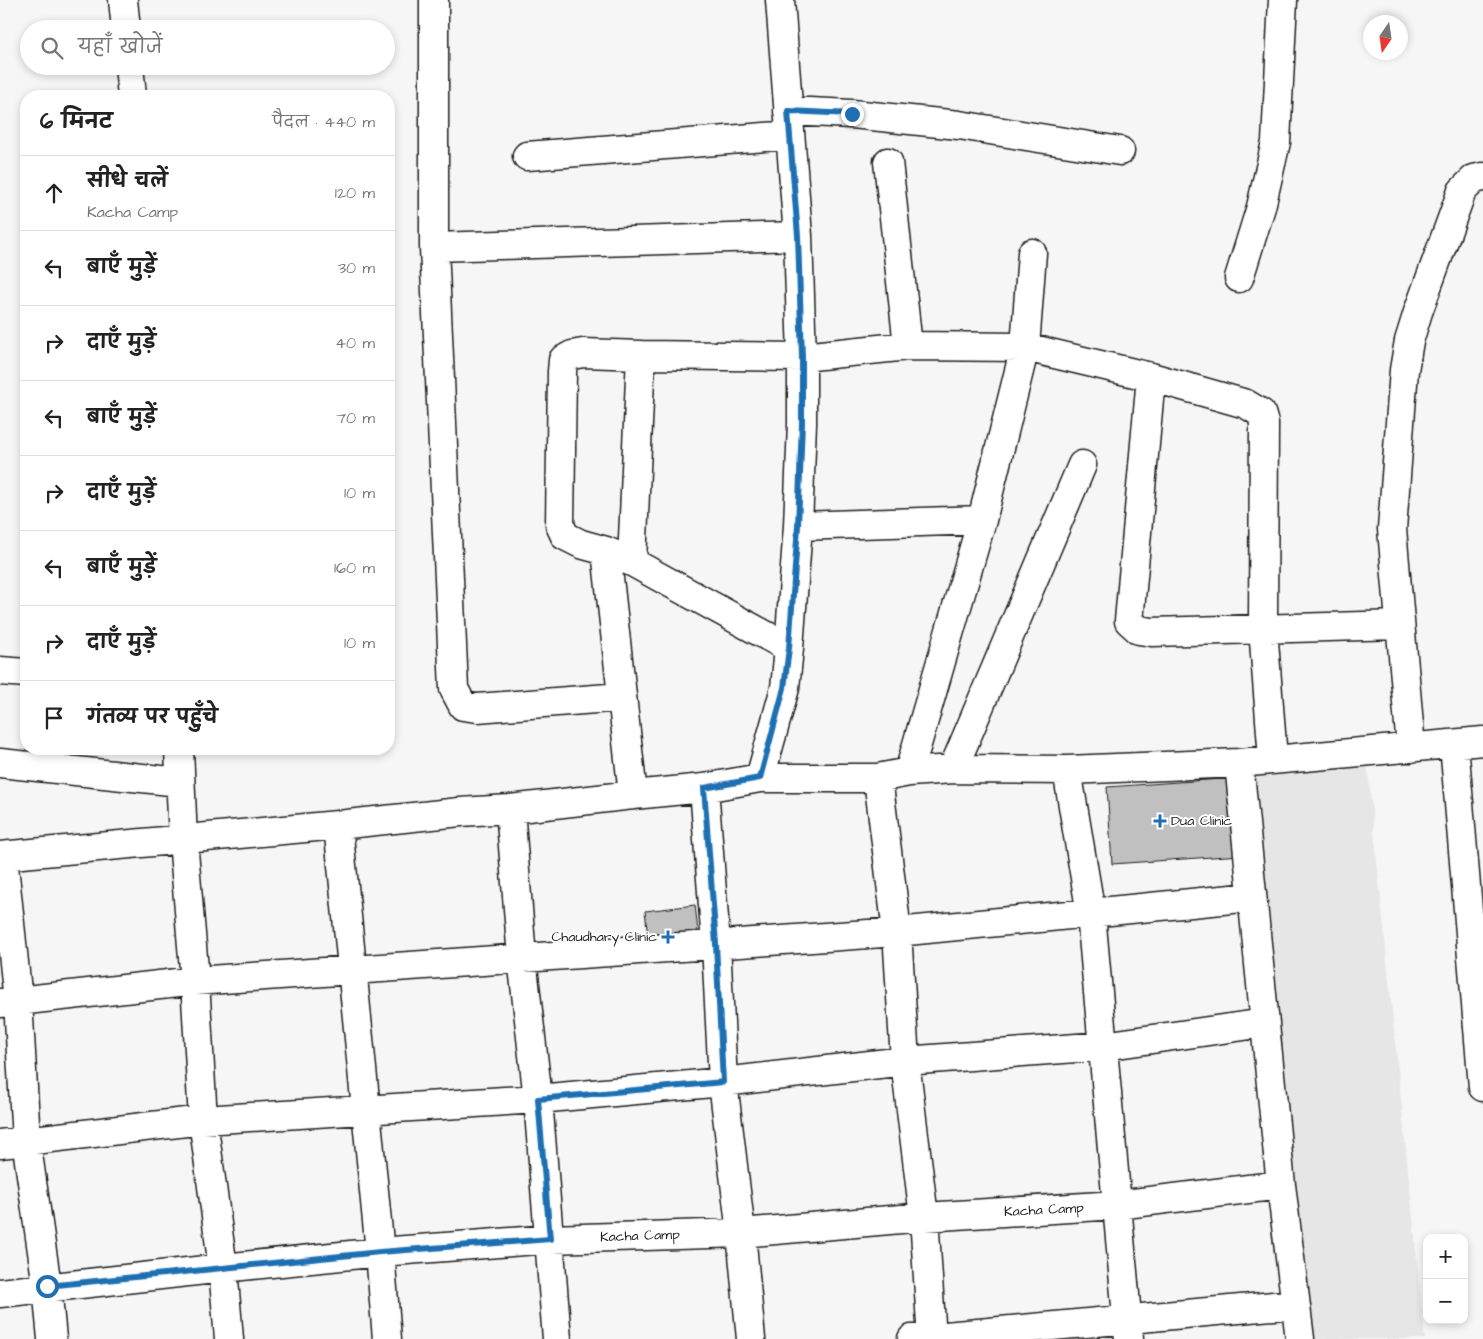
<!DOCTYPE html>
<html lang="hi">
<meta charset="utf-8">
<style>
body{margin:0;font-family:"Architects Daughter","Playpen Sans Deva",sans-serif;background:#f6f6f6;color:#222}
.controls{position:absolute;right:15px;bottom:15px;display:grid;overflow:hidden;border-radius:10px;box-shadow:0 2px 8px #0003}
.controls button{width:45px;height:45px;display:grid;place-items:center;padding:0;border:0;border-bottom:1px solid #e0e0e0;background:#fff;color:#222;font:25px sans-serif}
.compass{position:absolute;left:1363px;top:15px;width:45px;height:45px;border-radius:50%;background:#fff;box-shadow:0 2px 8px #0003;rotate:193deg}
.stop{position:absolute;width:15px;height:15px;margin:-11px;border:4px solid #1f6fb2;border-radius:50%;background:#fff}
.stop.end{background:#1f6fb2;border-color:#fff;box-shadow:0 1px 5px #0008}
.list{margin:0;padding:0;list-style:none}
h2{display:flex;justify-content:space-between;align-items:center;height:65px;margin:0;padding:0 20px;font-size:21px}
h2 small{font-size:16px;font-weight:400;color:#767676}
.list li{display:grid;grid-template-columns:32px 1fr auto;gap:15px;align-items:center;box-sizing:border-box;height:75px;padding:0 20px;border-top:1px solid #e0e0e0}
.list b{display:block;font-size:19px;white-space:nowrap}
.list p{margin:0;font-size:16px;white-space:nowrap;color:#767676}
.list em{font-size:16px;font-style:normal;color:#767676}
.icon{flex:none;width:28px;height:28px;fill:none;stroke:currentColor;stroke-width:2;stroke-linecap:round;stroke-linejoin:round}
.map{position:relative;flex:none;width:1483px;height:1339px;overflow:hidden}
.search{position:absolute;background:#fff;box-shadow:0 2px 8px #0003;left:20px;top:20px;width:375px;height:55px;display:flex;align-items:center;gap:12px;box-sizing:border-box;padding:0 18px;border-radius:28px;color:#767676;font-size:19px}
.panel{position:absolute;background:#fff;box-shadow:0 2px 8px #0003;left:20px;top:90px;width:375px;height:665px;border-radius:20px}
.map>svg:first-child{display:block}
.built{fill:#e6e6e6}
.building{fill:#c0c0c0;stroke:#1c1c1c}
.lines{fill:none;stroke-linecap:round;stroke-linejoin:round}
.street-casing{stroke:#1c1c1c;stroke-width:31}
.street{stroke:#fff;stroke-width:28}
.route{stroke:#1f6fb2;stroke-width:6}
.poi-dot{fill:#1f6fb2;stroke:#fff;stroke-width:2}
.labels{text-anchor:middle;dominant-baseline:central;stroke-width:4;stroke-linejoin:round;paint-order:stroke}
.poi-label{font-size:14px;fill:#1c1c1c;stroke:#fff;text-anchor:start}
.street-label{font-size:14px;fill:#1c1c1c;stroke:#fff}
</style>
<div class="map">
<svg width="1483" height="1339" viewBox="0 0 1483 1339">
<rect width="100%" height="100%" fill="#f6f6f6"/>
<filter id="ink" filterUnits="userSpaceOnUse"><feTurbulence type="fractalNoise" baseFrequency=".02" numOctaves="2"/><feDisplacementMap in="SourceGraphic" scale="10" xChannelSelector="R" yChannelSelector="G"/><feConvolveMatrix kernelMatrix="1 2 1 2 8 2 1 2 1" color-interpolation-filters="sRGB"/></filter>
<g filter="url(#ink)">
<path class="built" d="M1365,741L1425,1339H1309L1250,752Z"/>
<path class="building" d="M1236,778L1241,855L1112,864L1107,787Z
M695,905L698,931L648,937L645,911Z"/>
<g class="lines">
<defs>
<path id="street" d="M123,0L126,29
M434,0V247L454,689L463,706L477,708L622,697
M129,66L132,96
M788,111L852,114L959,125L1120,151
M527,156L790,135
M888,162L908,346
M434,247L798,236
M1239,278L1261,207L1276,142L1283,0
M1151,377L1129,621L1139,630L1152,632L1400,625
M798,526L982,520
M606,551L633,795
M632,562L641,355
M789,648L632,562L606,551L581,544L565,536L560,525L562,372L563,360L572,355L583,353L641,355L802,357L908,346L1025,347L1151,377L1246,404L1261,413L1264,423L1263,628L1273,759
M0,671L26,673
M1454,744L1483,1087
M1411,748L1392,529L1404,370L1409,341L1418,312L1462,191L1474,179L1483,177
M179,749L183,840L195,981L203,1120L223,1268L229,1339
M0,763L180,782
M1239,763L1281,1185L1300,1339
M953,769L1082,465
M1067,770L1091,914L1129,1339
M909,772L982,520L1025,347L1032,253
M760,778L785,688L789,648L798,526L802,423V357L798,236L780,0
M878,778L897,932L905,1061L924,1217L932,1339
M704,788L716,944L723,1082L741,1233L751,1339
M510,809L522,958L538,1099L557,1339
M338,825L380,1252L387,1339
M0,856L338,825L460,812L510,809L633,795L704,788L760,778H878L909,772L953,769L1067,770L1239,763L1483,741
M3,856L18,1001L26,1140L47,1286L52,1339
M0,1003L195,981L897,932L1252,897
M0,1144L203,1120L538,1099L723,1082L905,1061L1103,1046L1265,1023
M0,1293L223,1268L380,1252L550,1239L741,1233L924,1217L1117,1205L1281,1185
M912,1339L1295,1304"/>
</defs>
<use href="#street" class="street-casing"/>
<use href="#street" class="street"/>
</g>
</g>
<g class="lines" filter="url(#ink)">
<path class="route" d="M47,1286L380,1252L550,1239L538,1099L723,1082L716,944L704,788L760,778L784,688L789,648L798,526L802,423V357L798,236L788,111L852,114"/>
</g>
<g class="poi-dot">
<path d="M1157.5 813.5h5v5h5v5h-5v5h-5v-5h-5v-5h5z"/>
<path d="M665.5 929.5h5v5h5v5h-5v5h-5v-5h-5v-5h5z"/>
</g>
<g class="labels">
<g class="poi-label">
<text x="1171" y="821">Dua Clinic</text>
<text x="657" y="937" text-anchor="end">Chaudhary Clinic</text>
</g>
<g class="street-label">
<text transform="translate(1044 1210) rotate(-3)">Kacha Camp</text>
<text transform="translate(640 1236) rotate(-2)">Kacha Camp</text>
</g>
</g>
</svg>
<div class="controls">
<button>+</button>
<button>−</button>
</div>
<svg class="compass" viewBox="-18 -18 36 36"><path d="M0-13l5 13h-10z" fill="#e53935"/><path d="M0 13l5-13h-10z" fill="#767676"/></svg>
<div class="stop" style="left:47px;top:1286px"></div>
<div class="stop end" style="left:852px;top:114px"></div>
<div class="search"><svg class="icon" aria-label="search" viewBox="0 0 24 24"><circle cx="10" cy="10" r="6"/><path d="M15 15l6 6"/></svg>यहाँ खोजें</div>
<section class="panel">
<h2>6 मिनट<small>पैदल · 440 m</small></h2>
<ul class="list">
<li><svg class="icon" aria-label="ahead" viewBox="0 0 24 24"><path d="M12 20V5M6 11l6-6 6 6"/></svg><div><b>सीधे चलें</b><p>Kacha Camp</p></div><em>120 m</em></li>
<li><svg class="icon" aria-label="left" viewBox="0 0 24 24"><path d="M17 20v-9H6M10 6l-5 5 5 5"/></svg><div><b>बाएँ मुड़ें</b></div><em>30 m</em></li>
<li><svg class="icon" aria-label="right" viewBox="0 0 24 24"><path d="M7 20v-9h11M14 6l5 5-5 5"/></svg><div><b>दाएँ मुड़ें</b></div><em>40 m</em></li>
<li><svg class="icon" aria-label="left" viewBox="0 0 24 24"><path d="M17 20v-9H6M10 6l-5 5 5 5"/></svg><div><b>बाएँ मुड़ें</b></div><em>70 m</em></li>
<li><svg class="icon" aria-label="right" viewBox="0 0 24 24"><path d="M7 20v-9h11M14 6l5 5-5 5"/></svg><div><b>दाएँ मुड़ें</b></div><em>10 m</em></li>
<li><svg class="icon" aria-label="left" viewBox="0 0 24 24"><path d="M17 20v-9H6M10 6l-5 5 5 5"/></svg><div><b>बाएँ मुड़ें</b></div><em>160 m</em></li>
<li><svg class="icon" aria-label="right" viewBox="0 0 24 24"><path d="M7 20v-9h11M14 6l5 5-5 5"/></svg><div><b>दाएँ मुड़ें</b></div><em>10 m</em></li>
<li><svg class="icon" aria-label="arrive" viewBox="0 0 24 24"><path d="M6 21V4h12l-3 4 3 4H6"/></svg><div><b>गंतव्य पर पहुँचे</b></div></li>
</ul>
</section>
</div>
